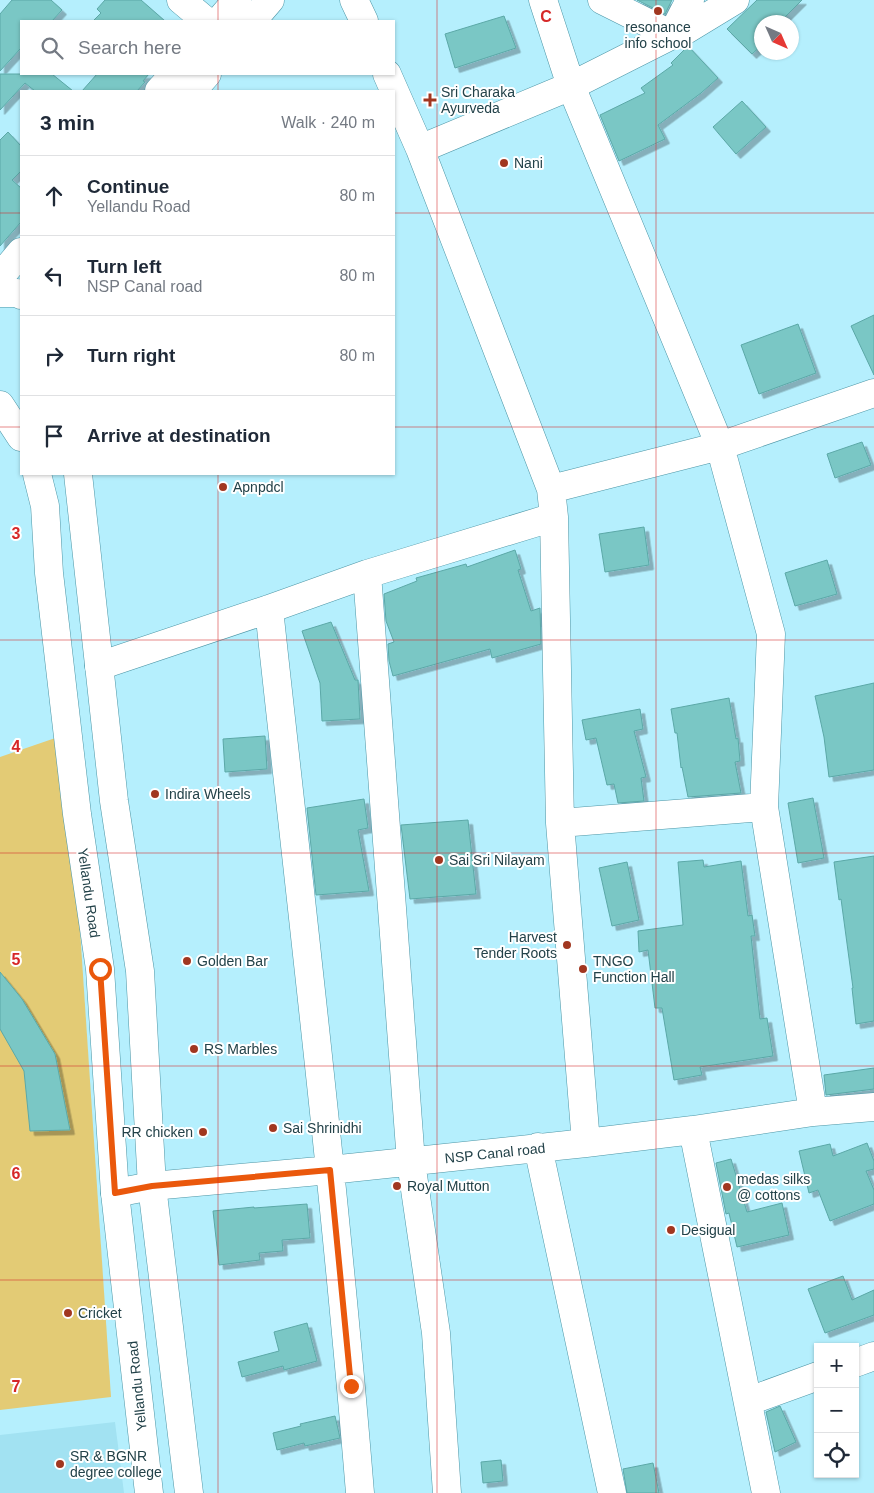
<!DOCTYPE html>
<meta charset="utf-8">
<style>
body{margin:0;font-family:Helvetica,sans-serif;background:#f2f2f3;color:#1f2937}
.controls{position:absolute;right:15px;bottom:15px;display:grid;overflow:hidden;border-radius:0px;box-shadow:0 1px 4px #0004}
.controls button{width:45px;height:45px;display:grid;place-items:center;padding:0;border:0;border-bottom:1px solid #e0e1e3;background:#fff;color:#1f2937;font:25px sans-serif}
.compass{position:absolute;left:754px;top:15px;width:45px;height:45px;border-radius:50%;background:#fff;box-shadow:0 1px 4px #0004;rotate:135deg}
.stop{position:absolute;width:15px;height:15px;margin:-11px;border:4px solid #ea580c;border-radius:50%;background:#fff}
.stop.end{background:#ea580c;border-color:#fff;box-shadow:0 1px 5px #0008}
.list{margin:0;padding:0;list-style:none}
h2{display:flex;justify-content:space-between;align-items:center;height:65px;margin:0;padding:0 20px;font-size:21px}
h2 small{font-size:16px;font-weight:400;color:#747a83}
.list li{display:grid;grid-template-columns:32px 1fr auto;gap:15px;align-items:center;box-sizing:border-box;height:80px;padding:0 20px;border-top:1px solid #e0e1e3}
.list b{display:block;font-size:19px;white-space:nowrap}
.list p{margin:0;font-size:16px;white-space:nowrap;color:#747a83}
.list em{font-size:16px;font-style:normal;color:#747a83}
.icon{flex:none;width:28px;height:28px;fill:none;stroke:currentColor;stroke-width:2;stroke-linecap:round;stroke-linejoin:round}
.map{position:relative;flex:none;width:874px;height:1493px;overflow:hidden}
.search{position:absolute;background:#fff;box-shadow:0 1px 4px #0004;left:20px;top:20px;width:375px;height:55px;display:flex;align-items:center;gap:12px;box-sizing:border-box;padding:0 18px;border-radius:0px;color:#747a83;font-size:19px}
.panel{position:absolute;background:#fff;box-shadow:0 1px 4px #0004;left:20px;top:90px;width:375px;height:385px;border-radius:0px}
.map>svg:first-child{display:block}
.built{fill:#a2e2f2}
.green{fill:#e3cb75}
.building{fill:#7ac7c5;stroke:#5ba8a7;filter:url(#shadow)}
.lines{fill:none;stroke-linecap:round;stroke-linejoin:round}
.minor-casing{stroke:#4d96a6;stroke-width:29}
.major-casing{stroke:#4d96a6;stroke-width:29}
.minor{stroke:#fff;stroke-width:28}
.major{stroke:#fff;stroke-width:28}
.route{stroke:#ea580c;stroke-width:6}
.grid{fill:none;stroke:#d62828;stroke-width:1;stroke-opacity:0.55}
.poi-dot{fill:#a13720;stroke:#fff;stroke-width:2}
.labels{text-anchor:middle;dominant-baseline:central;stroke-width:4;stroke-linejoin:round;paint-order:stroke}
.poi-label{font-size:14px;fill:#234249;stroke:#fff;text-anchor:start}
.street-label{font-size:14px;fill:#234249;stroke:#fff}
.grid-label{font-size:16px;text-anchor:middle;font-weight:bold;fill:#d62828;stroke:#fff;stroke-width:4;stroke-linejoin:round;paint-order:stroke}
</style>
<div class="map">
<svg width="874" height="1493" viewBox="0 0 874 1493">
<defs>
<filter id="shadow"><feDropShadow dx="4.5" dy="4.5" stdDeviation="0" flood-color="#0004"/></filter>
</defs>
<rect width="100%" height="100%" fill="#b5effd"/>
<path class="built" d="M115,1422L124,1493H0V1435Z"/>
<path class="green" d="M67,734L111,1397L0,1410V757Z"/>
<path class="building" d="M12,0H51L62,10L52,21H21V48L0,71V14Z
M105,0H141L165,21H93L101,13L97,9Z
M637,0H672L665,14Z
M757,0H802L780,22H762V45L752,54L727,29Z
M504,16L516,48L455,68L445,34Z
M688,46L718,78L701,93L658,125L665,139L619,161L600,115L645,93L641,88L673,65L671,63Z
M0,74H52L73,91H35L25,83L0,110Z
M97,74H149L143,81L145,82L137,91H82Z
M742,101L766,127L736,154L713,127Z
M8,132L21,146V171L12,180L21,188V222L0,246V140Z
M874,315V375L851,326Z
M798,324L816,373L759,394L741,345Z
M862,442L871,465L835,478L827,454Z
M644,527L649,565L605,572L599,534Z
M515,550L521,569L518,570L531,611L540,608L541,644L492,658L490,649L393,676L389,661L388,644L394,642L386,621L384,594L417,581L416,578L466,564L467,567Z
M827,560L837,594L795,606L785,573Z
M331,622L355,680H358L360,719L322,721L320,683L302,631Z
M874,683V770L829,777L824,737L815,696Z
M729,698L736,739L738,738L740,761L735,762L741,793L688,797L682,767L681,768L677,733H675L671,709Z
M640,709L643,729L634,731L646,777L641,778L644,801L618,803L614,784L607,785L596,738L586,740L582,720Z
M265,736L267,769L225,772L223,739Z
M813,798L824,858L798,863L788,803Z
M364,799L368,828L358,830L369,891L316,895L307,808Z
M468,820L476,894L410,899L401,825Z
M874,856V1021L856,1024L852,988H853L841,899L839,900L834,862Z
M703,860L704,867L741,861L748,916L752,915L755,936H751L760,1019L767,1018L773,1056L700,1067L702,1075L674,1080L662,1008H655L648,950L639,952L638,931L683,925L678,862Z
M627,862L639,920L612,926L599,868Z
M0,972L22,999L55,1054L70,1130L30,1131L24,1071L0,1029Z
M874,1068V1089L826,1095L824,1075Z
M867,1143L874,1161V1169L866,1171L874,1190V1204L830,1221L818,1190L809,1193L799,1151L830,1144L833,1156Z
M731,1159L747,1212L782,1203L789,1235L737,1247L729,1213L726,1214L716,1163Z
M307,1204L310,1238L282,1240L283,1251L259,1253L260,1260L219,1265L213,1211L254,1207V1208Z
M843,1276L852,1300L874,1290V1315L825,1333L808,1289Z
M307,1323L317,1361L284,1370L283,1366L242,1377L238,1362L279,1351L274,1332Z
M780,1406L796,1442L775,1452L766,1412Z
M335,1416L340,1438L305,1446L304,1443L277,1450L273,1433L301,1426L300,1424Z
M501,1460L503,1481L483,1483L481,1462Z
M653,1463L659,1493H627L623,1469Z"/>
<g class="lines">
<defs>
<path id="minor" d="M181,0L206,21
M354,0L364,21
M543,0L571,86L720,446L771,634L764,807L813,1112
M602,0L672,35L684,31L735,0
M387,74L420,149L551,489L554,517L560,823L586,1143
M420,149L571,86L672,35L690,0
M551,489L720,446L874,393
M367,574L411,1162L436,1333L447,1493
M269,609C301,904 336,1198 360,1493
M99,666L269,609L367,574L554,517
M560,823L764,807
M693,1130L766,1493
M538,1147L612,1493
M115,1193L152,1186L330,1170L586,1143L693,1130L813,1112L874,1107
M855,1363L874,1356
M749,1401L818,1376"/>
<path id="major" d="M219,21L237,0
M252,21L270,0
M159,91L174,74
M192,91L207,74
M0,277L21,252
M0,293H17L21,295
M0,405L21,437
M37,474L45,506L49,573L77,814L100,969L115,1193L149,1493
M78,474L114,801L140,971L152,1186L189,1493"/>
</defs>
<use href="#minor" class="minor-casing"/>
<use href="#major" class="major-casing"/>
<use href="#minor" class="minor"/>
<use href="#major" class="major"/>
</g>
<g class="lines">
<path class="route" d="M100,969L115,1193L152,1186L330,1170L351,1386"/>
</g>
<path class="grid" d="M218,0V21M437,0V1493M656,0V1493M218,74V91M0,213H21M394,213H874M0,427H21M394,427H874M218,474V1493M0,640H874M0,853H874M0,1066H874M0,1280H874"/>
<g class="poi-dot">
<circle cx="658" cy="11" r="5"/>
<path d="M427.5 92.5h5v5h5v5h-5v5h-5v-5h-5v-5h5z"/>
<circle cx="504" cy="163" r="5"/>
<circle cx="223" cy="487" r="5"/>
<circle cx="155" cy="794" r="5"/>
<circle cx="439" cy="860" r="5"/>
<circle cx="567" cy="945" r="5"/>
<circle cx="187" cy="961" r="5"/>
<circle cx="583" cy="969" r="5"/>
<circle cx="194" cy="1049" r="5"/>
<circle cx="273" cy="1128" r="5"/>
<circle cx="203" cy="1132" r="5"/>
<circle cx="397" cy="1186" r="5"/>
<circle cx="727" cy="1187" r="5"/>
<circle cx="671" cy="1230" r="5"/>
<circle cx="68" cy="1313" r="5"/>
<circle cx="60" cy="1464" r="5"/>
</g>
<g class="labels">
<g class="poi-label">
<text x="658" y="27" text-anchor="middle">resonance<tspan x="658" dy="16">info school</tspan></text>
<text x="441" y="92">Sri Charaka<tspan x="441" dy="16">Ayurveda</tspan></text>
<text x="514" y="163">Nani</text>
<text x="233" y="487">Apnpdcl</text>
<text x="165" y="794">Indira Wheels</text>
<text x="449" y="860">Sai Sri Nilayam</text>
<text x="557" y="937" text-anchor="end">Harvest<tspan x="557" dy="16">Tender Roots</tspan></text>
<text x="197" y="961">Golden Bar</text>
<text x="593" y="961">TNGO<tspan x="593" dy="16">Function Hall</tspan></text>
<text x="204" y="1049">RS Marbles</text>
<text x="283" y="1128">Sai Shrinidhi</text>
<text x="193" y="1132" text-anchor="end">RR chicken</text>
<text x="737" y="1179">medas silks<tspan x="737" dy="16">@ cottons</tspan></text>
<text x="407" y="1186">Royal Mutton</text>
<text x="681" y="1230">Desigual</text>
<text x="78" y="1313">Cricket</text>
<text x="70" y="1456">SR &amp; BGNR<tspan x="70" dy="16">degree college</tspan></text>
</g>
<g class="street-label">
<text transform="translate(89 893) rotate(82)">Yellandu Road</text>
<text transform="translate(495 1153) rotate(-6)">NSP Canal road</text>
<text transform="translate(137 1386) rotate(-96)">Yellandu Road</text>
</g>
</g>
<g class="grid-label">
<text x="546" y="22">C</text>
<text x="16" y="539">3</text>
<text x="16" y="752">4</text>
<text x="16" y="965">5</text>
<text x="16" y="1179">6</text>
<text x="16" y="1392">7</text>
</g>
</svg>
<div class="controls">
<button>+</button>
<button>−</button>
<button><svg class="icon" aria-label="locate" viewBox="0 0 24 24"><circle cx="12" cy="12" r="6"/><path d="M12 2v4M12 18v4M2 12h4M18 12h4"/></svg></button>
</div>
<svg class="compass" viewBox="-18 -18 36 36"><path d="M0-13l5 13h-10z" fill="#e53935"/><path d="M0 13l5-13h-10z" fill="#747a83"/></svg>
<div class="stop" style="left:100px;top:969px"></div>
<div class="stop end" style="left:351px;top:1386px"></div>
<div class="search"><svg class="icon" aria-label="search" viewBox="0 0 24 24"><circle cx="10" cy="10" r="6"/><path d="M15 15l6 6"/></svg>Search here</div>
<section class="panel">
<h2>3 min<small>Walk · 240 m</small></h2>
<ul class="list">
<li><svg class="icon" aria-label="ahead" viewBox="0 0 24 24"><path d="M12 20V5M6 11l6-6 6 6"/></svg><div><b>Continue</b><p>Yellandu Road</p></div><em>80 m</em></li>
<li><svg class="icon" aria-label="left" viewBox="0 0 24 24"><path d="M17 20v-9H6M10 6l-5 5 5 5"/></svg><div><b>Turn left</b><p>NSP Canal road</p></div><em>80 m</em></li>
<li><svg class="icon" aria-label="right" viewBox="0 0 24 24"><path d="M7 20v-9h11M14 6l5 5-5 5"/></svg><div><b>Turn right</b></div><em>80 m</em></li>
<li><svg class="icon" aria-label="arrive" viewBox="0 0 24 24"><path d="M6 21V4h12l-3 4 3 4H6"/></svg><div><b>Arrive at destination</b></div></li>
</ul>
</section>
</div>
